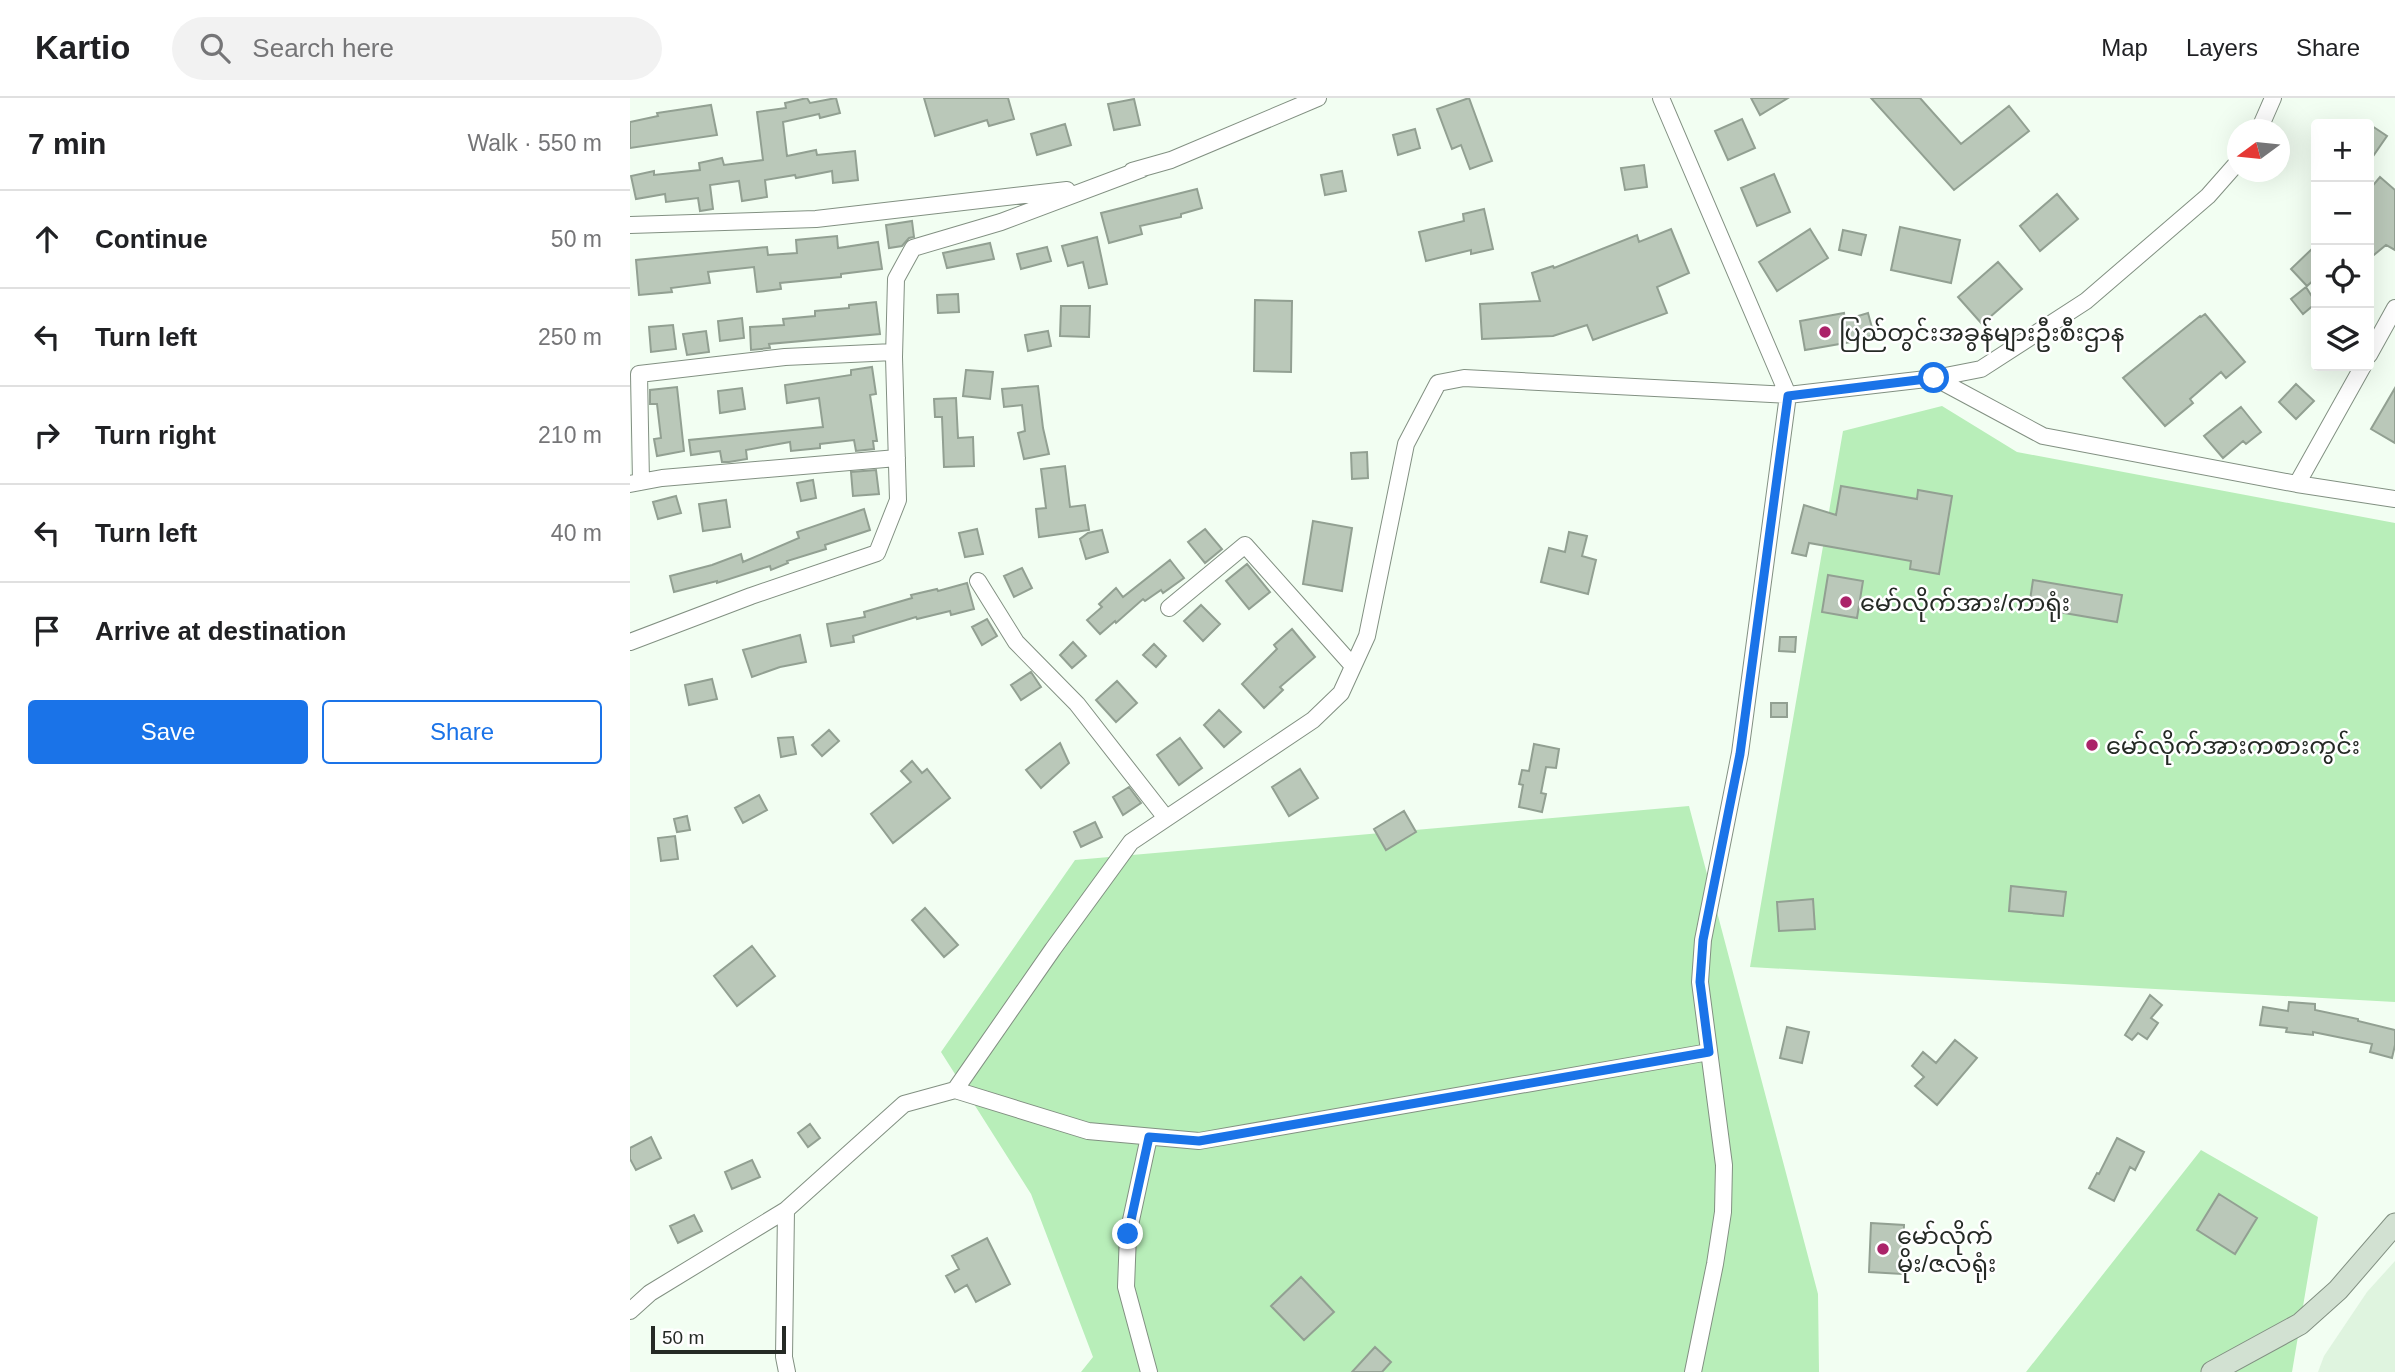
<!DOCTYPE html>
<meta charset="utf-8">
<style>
body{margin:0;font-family:Arial,"Noto Sans Myanmar",sans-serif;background:#f2f2f2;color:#202124}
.controls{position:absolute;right:21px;top:21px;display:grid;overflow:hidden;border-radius:7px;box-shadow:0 7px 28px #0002}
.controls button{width:63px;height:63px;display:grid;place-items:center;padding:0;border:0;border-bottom:2px solid #e0e0e0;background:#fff;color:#202124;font:35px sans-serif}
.compass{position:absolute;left:1597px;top:21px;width:63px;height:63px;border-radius:50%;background:#fff;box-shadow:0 7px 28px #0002;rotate:255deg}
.scale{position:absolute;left:21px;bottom:18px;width:135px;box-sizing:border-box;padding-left:7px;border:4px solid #252a25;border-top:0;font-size:19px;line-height:24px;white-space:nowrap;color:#252a25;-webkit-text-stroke:5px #fff;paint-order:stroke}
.stop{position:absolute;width:21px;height:21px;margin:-16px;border:5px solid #1a73e8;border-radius:50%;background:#fff}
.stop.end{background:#1a73e8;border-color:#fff;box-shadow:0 2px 7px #0008}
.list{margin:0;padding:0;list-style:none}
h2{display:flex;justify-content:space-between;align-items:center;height:91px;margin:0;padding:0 28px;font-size:30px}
h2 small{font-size:23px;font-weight:400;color:#757577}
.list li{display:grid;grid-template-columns:46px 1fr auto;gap:21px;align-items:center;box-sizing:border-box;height:98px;padding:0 28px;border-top:2px solid #e0e0e0}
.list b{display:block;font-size:26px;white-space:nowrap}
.list em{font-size:23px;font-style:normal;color:#757577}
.actions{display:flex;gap:14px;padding:21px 28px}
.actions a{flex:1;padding:16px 0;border:2px solid #1a73e8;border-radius:7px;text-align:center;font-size:24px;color:#1a73e8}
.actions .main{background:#1a73e8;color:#fff}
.icon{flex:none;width:38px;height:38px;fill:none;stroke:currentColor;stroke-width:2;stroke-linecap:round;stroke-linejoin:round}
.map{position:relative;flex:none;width:1765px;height:1274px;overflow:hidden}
header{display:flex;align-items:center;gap:42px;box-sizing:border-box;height:98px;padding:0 35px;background:#fff;border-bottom:2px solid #e0e0e0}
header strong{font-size:33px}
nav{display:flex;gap:38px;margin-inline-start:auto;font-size:24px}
.search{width:490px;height:63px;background:#f2f2f2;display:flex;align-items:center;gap:18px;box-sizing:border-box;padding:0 24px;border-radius:38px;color:#757577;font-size:26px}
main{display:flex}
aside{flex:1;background:#fff}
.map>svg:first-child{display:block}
.built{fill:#dff4df}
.green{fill:#b8eeb9}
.building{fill:#bac8b9;stroke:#92a092;stroke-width:2}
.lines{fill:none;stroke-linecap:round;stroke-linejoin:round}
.minor-casing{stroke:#829082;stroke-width:18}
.secondary-casing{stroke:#829082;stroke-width:23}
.minor{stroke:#fff;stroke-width:16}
.secondary{stroke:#d2e1d2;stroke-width:21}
.route{stroke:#1a73e8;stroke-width:9}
.poi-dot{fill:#ab2369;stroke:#fff;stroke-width:2.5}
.labels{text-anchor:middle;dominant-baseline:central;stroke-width:5;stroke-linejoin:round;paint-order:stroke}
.poi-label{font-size:24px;fill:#252a25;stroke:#fff;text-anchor:start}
</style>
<header>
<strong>Kartio</strong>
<div class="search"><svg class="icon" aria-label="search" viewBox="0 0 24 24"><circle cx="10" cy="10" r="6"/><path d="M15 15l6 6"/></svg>Search here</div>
<nav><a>Map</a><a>Layers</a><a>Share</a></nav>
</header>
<main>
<aside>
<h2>7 min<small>Walk · 550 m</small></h2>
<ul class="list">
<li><svg class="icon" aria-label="ahead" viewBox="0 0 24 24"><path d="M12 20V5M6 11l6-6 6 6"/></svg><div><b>Continue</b></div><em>50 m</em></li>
<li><svg class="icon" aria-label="left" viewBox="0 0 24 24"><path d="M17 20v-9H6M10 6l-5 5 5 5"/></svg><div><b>Turn left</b></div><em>250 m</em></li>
<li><svg class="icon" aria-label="right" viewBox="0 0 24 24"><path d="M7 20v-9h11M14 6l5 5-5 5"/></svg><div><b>Turn right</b></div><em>210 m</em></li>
<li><svg class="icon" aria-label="left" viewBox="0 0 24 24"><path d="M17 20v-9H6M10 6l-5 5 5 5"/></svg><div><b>Turn left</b></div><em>40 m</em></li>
<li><svg class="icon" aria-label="arrive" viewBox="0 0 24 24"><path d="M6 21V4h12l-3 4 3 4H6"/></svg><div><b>Arrive at destination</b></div></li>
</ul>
<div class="actions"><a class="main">Save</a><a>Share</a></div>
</aside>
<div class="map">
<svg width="1765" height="1274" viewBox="0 0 1765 1274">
<rect width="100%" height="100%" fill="#f2fef2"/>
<path class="built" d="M1765,1163V1274H1688L1694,1258L1737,1194Z"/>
<path class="green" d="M1312,308L1387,354L1765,425V904L1120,869L1213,333Z
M1059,708L1188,1196L1189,1274H451L463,1259L401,1096L311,954L445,762Z
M1571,1052L1688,1119L1662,1274H1396Z"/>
<path class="building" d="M177,0L180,5L206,0L210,15L190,20L189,16L153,24L157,58L186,52L187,57L225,53L228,82L203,85L202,73L166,80L165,77L135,82L137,99L112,103L109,83L80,87L83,111L70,113L68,100L36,104L35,96L6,101L1,78L24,73V77L70,72L69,65L92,60L94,67L133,62L127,14L156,10L155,5Z
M294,0H378L384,21L359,28L357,22L305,38Z
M839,0L862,63L840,71L831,47L822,51L807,11Z
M1121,0H1158L1130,17Z
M1241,0H1290L1331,46L1379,8L1399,33L1324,92Z
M504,1L510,27L484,32L478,6Z
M81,7L87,37L0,50V24L28,18L27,15Z
M1112,21L1125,50L1098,62L1085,33Z
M435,26L441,47L407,57L401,36Z
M1739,26L1757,38L1739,64Z
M785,31L790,50L768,57L763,37Z
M1014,67L1017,89L995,92L991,70Z
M712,73L716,93L695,97L691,77Z
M1144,76L1160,114L1127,128L1111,90Z
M1750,79L1765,92V152L1756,147L1739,161V92Z
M567,91L572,110L551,116V119L510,128L512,136L479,145L471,115Z
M1427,96L1448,121L1410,153L1390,128Z
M854,111L863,151L841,156V152L796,163L789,134L834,123L833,116Z
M282,123L284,139L279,140L272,148L259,150L256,127Z
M1270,129L1330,142L1321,185L1261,172Z
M1041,131L1059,175L1027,189L1037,215L963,242L957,227L923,238L852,241L850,206L910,203L902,175L923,168L924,170L1007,137L1009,144Z
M1180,131L1198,160L1147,193L1129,164Z
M1213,132L1236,137L1231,157L1209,152Z
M207,138L208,150L248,144L252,171L211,176V179L150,185L151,191L127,194L124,169L78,174L80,185L41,190L42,194L9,197L6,162L137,149L138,157L167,155L166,142Z
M467,139L477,186L459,190L453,164L438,168L432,148Z
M360,145L364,161L317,170L313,155Z
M1686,147V180L1677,188L1661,171Z
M417,149L421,163L391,171L387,156Z
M1368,164L1392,191L1352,226L1328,199Z
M1676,189L1686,205L1673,216L1661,201Z
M328,196L329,214L308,215L307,197Z
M625,202L662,203L661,274L624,273Z
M246,204L250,236L139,246L140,250L121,252L120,229L154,227L153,221L185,218V213L219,210V207Z
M431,208H460L459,239L430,238Z
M1214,215L1215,222L1238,215L1244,237L1221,244L1175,252L1170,223Z
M1575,216L1615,264L1596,280L1591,274L1560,301L1563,305L1535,328L1493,280L1570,218L1571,219Z
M112,220L114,240L90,243L88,223Z
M43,227L46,251L21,254L19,229Z
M76,233L79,254L57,257L53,236Z
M418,233L421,248L398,253L395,237Z
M242,269L246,296L240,297L247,343H243L244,351L226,353L224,342L190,346V350L161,353L160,344L116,352L117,361L99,364H92L90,353L61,357L59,342L193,329L189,300L157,305L155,287L221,277V272Z
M336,272L363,274L360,301L333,298Z
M1666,286L1684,303L1666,321L1649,304Z
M408,288L413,330L419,356L394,361L388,335L395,333L392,307L374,309L372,291Z
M47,289L54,353L27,358L24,341L31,340L27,306H20V292Z
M112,290L115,311L90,315L88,293Z
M1765,290V345L1741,331Z
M326,300L328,340L343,339L344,368L314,369L312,319H305L304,301Z
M1611,309L1631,334L1616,346L1613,343L1593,360L1574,338Z
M737,354L738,380L722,381L721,355Z
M435,368L440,409L455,407L459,432L409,439L406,411L416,410L411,371Z
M246,372L249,396L223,398L221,374Z
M183,382L186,400L171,403L167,385Z
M1211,388L1287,401L1288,392L1322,398L1309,476L1280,471L1281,463L1179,445L1176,458L1162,455L1174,407L1206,417Z
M46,398L51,415L28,421L23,404Z
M96,402L100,429L73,433L69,406Z
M234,411L240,432L195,447L196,451L157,463L158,465L141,472L140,468L87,485V483L44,494L40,478L82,467L111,456L113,464L169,440L167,434Z
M683,423L722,430L712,493L673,486Z
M347,431L353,456L335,459L329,435Z
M575,431L592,451L575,465L558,444Z
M472,432L478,454L456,461L450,441L458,435Z
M939,434L957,438L952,458L966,462L958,496L911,484L919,450L935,454Z
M540,462L554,480L533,495L531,492L515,503L513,501L486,525L485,523L470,536L457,522L472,509L469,506L486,490L493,499Z
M617,466L640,494L619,511L596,483Z
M392,470L402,490L384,499L374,478Z
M1198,477L1233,483L1227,520L1192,514Z
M1403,482L1492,497L1487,524L1399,509Z
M337,485L344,511L321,517L320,513L287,521L286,519L223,538L224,544L201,548L197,526L235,519L234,514L282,500L281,497L307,491L308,493Z
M571,507L590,526L573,543L554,523Z
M357,521L367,538L352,547L342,529Z
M662,531L685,559L650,589L653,592L634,610L612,586L647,551L644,547Z
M170,537L176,564L150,569L122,579L113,552Z
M1150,539H1166L1165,554L1149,553Z
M443,544L456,558L442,570L430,557Z
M524,546L536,558L526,569L513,557Z
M401,574L411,589L391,602L381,587Z
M82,581L87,601L59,607L55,587Z
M487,583L507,605L486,624L466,602Z
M1141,605H1157V619H1141Z
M589,612L611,634L594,649L574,627Z
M199,632L209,643L192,658L182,647Z
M163,639L166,656L151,659L148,640Z
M550,640L572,670L549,687L527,657Z
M430,645L439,665L411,690L396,672Z
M904,646L929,651L926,670L916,669L911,695L916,696L912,714L889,709L893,687L889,686L892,672L899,673Z
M282,663L292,675L297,671L320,700L263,745L241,716L281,684L271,673Z
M670,671L688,700L659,718L642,689Z
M499,689L511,705L493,717L483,699Z
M129,697L137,712L113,725L105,710Z
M774,713L786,734L756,752L744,731Z
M57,718L60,732L47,734L44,721Z
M465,724L472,739L451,749L444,734Z
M45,738L48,761L31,763L28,740Z
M1381,788L1436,794L1433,818L1379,813Z
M1183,801L1185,831L1149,833L1147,804Z
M295,810L328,847L314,859L282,822Z
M122,848L145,878L107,908L84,878Z
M1520,897L1532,907L1521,920L1528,925L1517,941L1508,935L1502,942L1495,937Z
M1659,904L1685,906V912L1728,921V923L1765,932V947L1762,960L1740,954L1742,946L1683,934V937L1656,934L1657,930L1630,927L1633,909L1658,913Z
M1157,929L1179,934L1172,965L1150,960Z
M1325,942L1347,960L1307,1007L1285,988L1294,979L1282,968L1293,954L1306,965Z
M180,1026L190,1040L178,1049L168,1035Z
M21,1039L31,1060L6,1072L0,1061V1050Z
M1487,1040L1514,1054L1505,1072L1500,1069L1484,1103L1459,1090L1467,1075L1469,1076Z
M122,1062L130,1079L102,1091L95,1074Z
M1589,1096L1627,1120L1605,1156L1567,1132Z
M64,1117L72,1133L48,1145L40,1128Z
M1241,1125L1274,1127L1272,1176L1239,1174Z
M357,1140L380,1186L346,1204L337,1187L325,1194L316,1178L329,1171L322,1158Z
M671,1179L704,1214L674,1242L641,1208Z
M745,1249L761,1264L752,1274H722Z"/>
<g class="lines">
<defs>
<path id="minor" d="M1031,0L1158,297L1110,655L1073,842L1070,884L1094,1067L1093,1114L1085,1166L1063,1274
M1629,32L1643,0
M502,73L541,62L688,0
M0,127L186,121L437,92
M1739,257L1765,210
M1733,268L1667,386L1765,401
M1305,280L1413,338L1667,386
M11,384L9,276L155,259L264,254
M0,386L32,380L267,360
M348,483L386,544L447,606L536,720
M539,510L615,447L723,568
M0,544L121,498L247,455L268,402L264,259L266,181L283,150L371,124L512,71
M325,992L423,851L501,744L683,622L711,595L737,538L776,346L808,285L834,280L1158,297L1305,280L1351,271L1456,203L1578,98L1608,64
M156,1112L154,1259L157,1274
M0,1213L20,1195L156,1112L274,1006L325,992L458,1033L569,1043L1079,954
M519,1274L496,1189L498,1136L519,1039"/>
<path id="secondary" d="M1582,1274L1670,1226L1708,1192L1765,1126"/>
</defs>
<use href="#minor" class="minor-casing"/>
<use href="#secondary" class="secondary-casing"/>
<use href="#minor" class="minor"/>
<use href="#secondary" class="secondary"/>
</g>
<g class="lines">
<path class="route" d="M498,1136L519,1039L569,1043L1079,954L1070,884L1073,842L1110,656L1158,298L1304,280"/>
</g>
<g class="poi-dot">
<circle cx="1195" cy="234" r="7"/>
<circle cx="1216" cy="504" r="7"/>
<circle cx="1462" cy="647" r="7"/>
<circle cx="1253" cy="1151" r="7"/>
</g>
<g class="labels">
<g class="poi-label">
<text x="1209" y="234">ပြည်တွင်းအခွန်များဦးစီးဌာန</text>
<text x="1230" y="504">မော်လိုက်အား/ကာရုံး</text>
<text x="1476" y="647">မော်လိုက်အားကစားကွင်း</text>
<text x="1267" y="1137">မော်လိုက်<tspan x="1267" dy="28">မိုး/ဇလရုံး</tspan></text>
</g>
</g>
</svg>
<div class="controls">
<button>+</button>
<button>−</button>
<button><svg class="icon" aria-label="locate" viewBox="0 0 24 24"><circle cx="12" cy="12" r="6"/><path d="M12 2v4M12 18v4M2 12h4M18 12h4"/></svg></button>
<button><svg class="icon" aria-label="layers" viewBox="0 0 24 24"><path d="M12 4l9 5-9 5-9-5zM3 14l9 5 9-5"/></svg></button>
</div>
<svg class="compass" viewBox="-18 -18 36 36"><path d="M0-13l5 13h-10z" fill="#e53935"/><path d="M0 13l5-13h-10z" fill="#757577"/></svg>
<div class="scale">50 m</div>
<div class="stop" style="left:1304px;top:280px"></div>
<div class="stop end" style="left:498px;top:1136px"></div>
</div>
</main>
